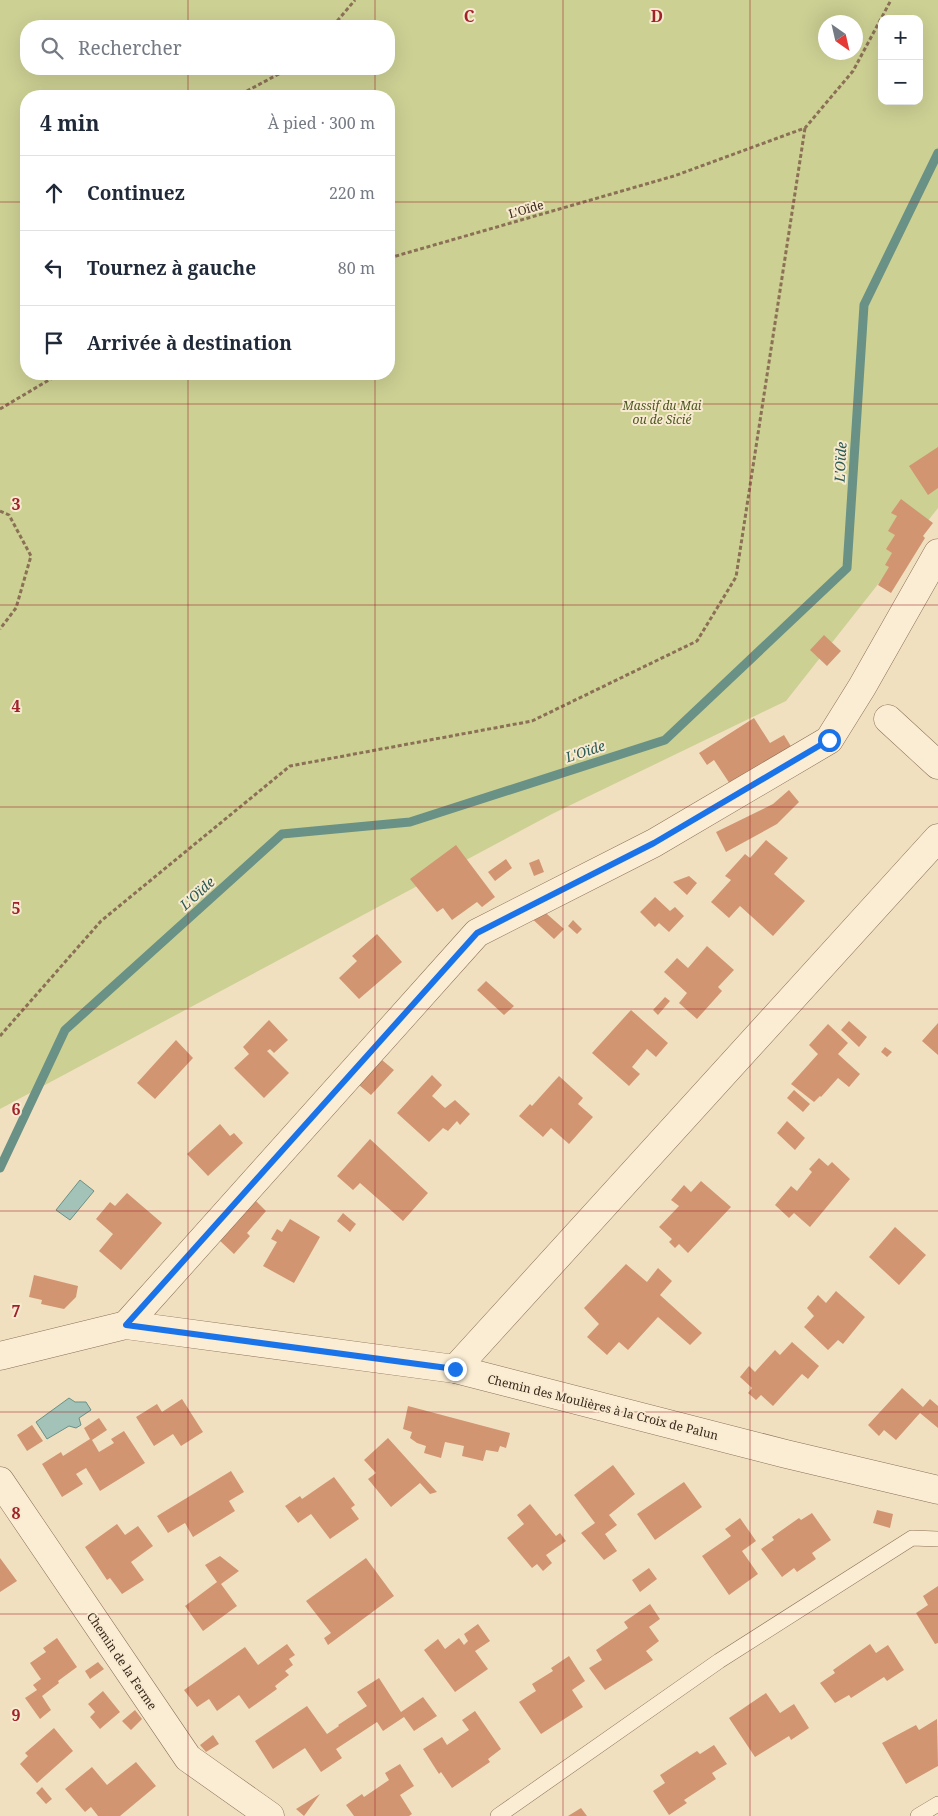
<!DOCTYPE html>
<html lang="fr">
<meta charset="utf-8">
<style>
body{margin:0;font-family:"Noto Serif",serif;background:#f2f2f3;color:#1f2937}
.controls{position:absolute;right:15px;top:15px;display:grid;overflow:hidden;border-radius:10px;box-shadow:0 5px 20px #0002}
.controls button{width:45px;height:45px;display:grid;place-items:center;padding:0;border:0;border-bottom:1px solid #e0e1e3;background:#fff;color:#1f2937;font:25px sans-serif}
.compass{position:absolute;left:818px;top:15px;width:45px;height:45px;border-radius:50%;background:#fff;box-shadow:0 5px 20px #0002;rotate:146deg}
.stop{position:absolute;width:15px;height:15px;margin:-11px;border:4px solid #1a73e8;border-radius:50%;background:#fff}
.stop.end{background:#1a73e8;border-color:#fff;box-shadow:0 1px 5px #0008}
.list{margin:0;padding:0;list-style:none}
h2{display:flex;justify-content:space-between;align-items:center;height:65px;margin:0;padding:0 20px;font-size:21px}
h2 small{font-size:16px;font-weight:400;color:#747a83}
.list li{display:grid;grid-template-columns:32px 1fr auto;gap:15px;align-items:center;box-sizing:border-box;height:75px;padding:0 20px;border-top:1px solid #e0e1e3}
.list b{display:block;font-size:19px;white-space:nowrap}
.list em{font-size:16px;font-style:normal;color:#747a83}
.icon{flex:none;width:28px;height:28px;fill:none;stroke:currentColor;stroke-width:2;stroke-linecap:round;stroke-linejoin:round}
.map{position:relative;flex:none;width:938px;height:1816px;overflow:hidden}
.search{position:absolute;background:#fff;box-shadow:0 5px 20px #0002;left:20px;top:20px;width:375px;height:55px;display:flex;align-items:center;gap:12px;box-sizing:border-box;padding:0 18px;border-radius:20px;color:#747a83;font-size:19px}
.panel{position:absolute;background:#fff;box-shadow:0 5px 20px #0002;left:20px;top:90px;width:375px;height:290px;border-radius:20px}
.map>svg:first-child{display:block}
.green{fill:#ccd093;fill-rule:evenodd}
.water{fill:#a3c3b8;stroke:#699185}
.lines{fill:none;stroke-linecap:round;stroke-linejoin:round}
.stream{stroke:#699185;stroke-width:9}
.building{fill:#d29572}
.service-casing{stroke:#8b7056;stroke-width:16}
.minor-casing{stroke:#8b7056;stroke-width:29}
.tertiary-casing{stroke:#8b7056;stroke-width:29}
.path{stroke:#8b7056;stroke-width:3;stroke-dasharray:4 2.5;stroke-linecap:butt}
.service{stroke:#fbedd3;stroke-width:15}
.minor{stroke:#fbedd3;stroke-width:28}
.tertiary{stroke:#fbedd3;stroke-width:28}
.route{stroke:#1a73e8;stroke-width:6}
.grid{fill:none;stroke:#9f2229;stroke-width:1;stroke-opacity:0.55}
.labels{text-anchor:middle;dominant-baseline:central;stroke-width:4;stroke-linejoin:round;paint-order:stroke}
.street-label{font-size:12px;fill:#3a291c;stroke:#f8ead0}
.park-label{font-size:12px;font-style:italic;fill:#4d5821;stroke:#f8ead0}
.water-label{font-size:14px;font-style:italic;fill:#2a5b55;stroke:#f8ead0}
.grid-label{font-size:16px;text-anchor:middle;font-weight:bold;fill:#9f2229;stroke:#f8ead0;stroke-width:4;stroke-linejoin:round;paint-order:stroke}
</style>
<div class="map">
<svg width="938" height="1816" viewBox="0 0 938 1816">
<rect width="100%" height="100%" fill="#f1e0c0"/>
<path class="green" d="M0,0H938V508L786,701L552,814L0,1109ZM882,19H919V101H882ZM826,22H856V52H826ZM26,26H389V69H26ZM26,96H389V374H26Z"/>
<path class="water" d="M80,1180L94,1191L70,1220L56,1210Z
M69,1398L75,1402H86L91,1410L79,1418L81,1425L76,1428L69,1426L47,1439L36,1422Z"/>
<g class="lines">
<path class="stream" d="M0,1168L65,1030L282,834L410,822L665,740L847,568L864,305L938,153"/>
</g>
<path class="building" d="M938,447V488L928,495L909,466Z
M901,499L933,523L923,536L925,538L891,593L878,585L889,567L885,565L892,553L886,549L895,535L888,531L897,516L891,513Z
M824,635L841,651L827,666L810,650Z
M754,718L770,743L784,735L792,748L732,787L714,760L707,765L699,753Z
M789,790L799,802L777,824L726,852L716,832L773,804Z
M766,840L788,858L774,874L805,901L773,936L740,906L729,918L711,902L731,880L725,876L745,854L750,858Z
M456,845L495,897L482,907L477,902L452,920L443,908L437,912L410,879Z
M506,859L512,868L495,881L488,872Z
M539,859L544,872L534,876L529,863Z
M689,876L697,883L687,895L673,882Z
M655,897L670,911L675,907L684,916L669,932L659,923L655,927L640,912Z
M539,907L564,929L554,939L529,916Z
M573,920L582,929L577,934L568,926Z
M377,934L402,962L359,999L339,978L357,961L352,956Z
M707,946L734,970L718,987L722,991L697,1019L679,1003L687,993L664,972L677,958L688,968Z
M486,981L514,1006L504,1015L477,990Z
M665,997L670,1001L658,1015L653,1010Z
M631,1010L668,1043L656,1057L647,1049L632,1067L640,1074L629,1086L592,1053Z
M269,1020L288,1040L274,1053L270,1049L267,1051L289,1073L264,1098L234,1068L249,1054L243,1047Z
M849,1021L867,1037L859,1047L841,1030Z
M938,1023V1055L922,1041Z
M828,1024L848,1043L838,1054L860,1074L849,1087L838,1078L821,1097L820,1096L814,1102L791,1084L818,1054L809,1045Z
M176,1040L193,1058L155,1099L137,1083Z
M885,1047L892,1052L887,1057L881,1052Z
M382,1060L394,1070L371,1095L359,1085Z
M432,1075L442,1085L432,1096L445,1108L455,1100L470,1114L460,1125L457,1121L448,1131L443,1128L429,1142L397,1113Z
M559,1076L583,1098L578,1104L593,1117L569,1144L551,1128L543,1137L519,1116L530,1104L532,1106Z
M794,1090L810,1104L803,1112L787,1098Z
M787,1121L805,1138L795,1150L777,1133Z
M220,1124L230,1136L234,1133L243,1143L208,1176L187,1154Z
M370,1139L428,1193L403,1221L360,1183L353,1190L337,1176Z
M819,1158L828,1166L832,1162L850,1179L810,1227L794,1213L789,1218L775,1205L791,1186L797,1191L812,1172L809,1169Z
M701,1181L731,1207L688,1253L679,1244L675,1248L669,1242L672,1239L659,1227L679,1206L671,1200L684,1185L691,1192Z
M127,1193L162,1223L121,1270L99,1251L113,1234L96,1219L110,1202L115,1206Z
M254,1199L266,1211L247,1233L250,1236L234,1254L218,1239Z
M343,1213L356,1224L350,1232L337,1221Z
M290,1219L320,1237L294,1283L263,1266L277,1242L271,1239L277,1229L282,1232Z
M895,1227L926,1255L899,1285L869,1257Z
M626,1264L647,1282L658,1268L672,1281L660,1295L702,1333L690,1345L658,1317L628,1350L619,1342L607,1355L587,1337L599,1324L584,1308Z
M34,1275L78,1286L76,1297L64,1309L41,1304L42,1300L29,1297Z
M836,1291L865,1317L843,1344L838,1340L828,1350L804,1327L814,1316L807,1308L818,1295L826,1303Z
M792,1342L819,1366L808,1379L802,1374L773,1406L761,1395L756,1400L748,1393L752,1388L740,1377L749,1366L755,1372L775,1350L780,1355Z
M902,1388L923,1407L930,1399L938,1406V1428L920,1413L896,1440L884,1430L879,1436L868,1425Z
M182,1399L203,1432L181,1446L173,1434L154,1446L136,1417L157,1404L162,1412Z
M408,1406L510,1433L506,1448L500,1446L498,1452L486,1450L483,1461L462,1456L464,1446L445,1442L441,1458L424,1453L426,1446L417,1443L410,1438L412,1432L403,1429Z
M99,1418L107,1430L92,1440L99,1452L114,1443L111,1439L124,1431L145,1463L100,1491L86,1468L76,1474L83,1484L62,1497L42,1464L61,1452L63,1456L90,1439L84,1428Z
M32,1425L43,1441L27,1451L17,1435Z
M388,1438L425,1479L437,1492L430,1494L420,1483L391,1507L368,1479L376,1473L364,1460Z
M613,1465L635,1494L609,1515L617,1525L605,1534L617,1551L604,1560L581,1533L595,1523L574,1495Z
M231,1471L244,1492L229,1501L235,1511L193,1537L185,1523L168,1533L157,1516Z
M334,1477L355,1505L351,1508L359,1519L330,1539L311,1514L298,1523L285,1506L300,1496L302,1499Z
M684,1482L702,1507L655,1540L637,1514Z
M530,1504L556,1536L560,1533L566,1541L546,1555L552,1563L543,1571L537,1564L532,1568L507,1538L524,1524L517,1515Z
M877,1510L893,1514L890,1528L873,1523Z
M812,1513L831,1540L812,1553L816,1559L797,1572L794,1568L782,1577L761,1549L774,1540L772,1537L799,1518L801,1520Z
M740,1518L756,1541L742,1551L758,1574L729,1595L702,1556L731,1536L725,1529Z
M117,1524L125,1535L138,1526L153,1546L131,1562L144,1580L122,1594L110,1578L107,1580L85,1547Z
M220,1556L239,1571L221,1584L237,1606L203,1631L185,1606L217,1582L205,1565Z
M0,1558L17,1581L0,1592Z
M366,1558L394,1596L328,1645L324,1638L331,1633L306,1601Z
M649,1568L657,1579L640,1592L632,1580Z
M938,1586V1643L935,1644L916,1613L928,1605L923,1596Z
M650,1604L660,1619L649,1627L659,1641L646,1651L653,1660L605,1690L589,1668L602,1660L596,1650L628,1628L624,1622Z
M478,1624L490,1641L475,1651L488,1669L455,1692L424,1650L438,1639L445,1649L459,1638L464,1645L468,1641L464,1634Z
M57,1638L77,1667L58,1681L59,1683L42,1696L51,1710L40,1719L25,1698L37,1690L33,1685L41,1679L30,1663L46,1652L43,1648Z
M287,1644L295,1655L289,1659L293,1665L285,1671L289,1675L275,1686L277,1689L249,1709L239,1695L217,1711L209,1699L197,1707L184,1690L245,1647L258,1665Z
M870,1644L876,1653L888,1645L904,1670L887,1681L884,1677L851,1698L849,1695L835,1703L820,1683L835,1673L833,1670Z
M569,1656L585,1681L572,1690L583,1707L541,1734L519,1702L536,1691L532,1684L553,1671L551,1668Z
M98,1662L104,1669L90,1679L85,1671Z
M379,1678L401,1712L423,1697L437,1716L414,1731L404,1717L383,1731L377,1722L336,1749L342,1758L321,1772L305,1748L273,1769L255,1741L307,1706L327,1734L339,1726L338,1725L367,1706L357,1692Z
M103,1691L120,1712L100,1729L90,1717L95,1712L88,1704Z
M766,1693L780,1713L794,1704L809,1728L791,1740L789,1736L755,1757L729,1718Z
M135,1710L142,1719L131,1730L122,1721Z
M475,1711L501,1749L488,1759L490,1762L452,1788L441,1772L439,1774L423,1749L442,1737L447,1745L469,1730L462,1720Z
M937,1719L938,1766L906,1784L882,1743L916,1725L919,1730Z
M54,1728L73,1751L37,1783L20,1764L28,1756L25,1753Z
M213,1735L219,1744L206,1752L200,1745Z
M714,1745L727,1764L712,1773L716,1779L684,1800L687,1803L669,1815L653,1791L665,1783L660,1775L697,1751L700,1754Z
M136,1762L156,1786L120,1816H98L91,1807L85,1812L65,1789L92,1767L107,1785Z
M400,1764L414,1786L400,1795L412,1814L409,1816H354L346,1805L362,1794L364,1797L389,1780L385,1773Z
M42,1787L52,1799L46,1804L36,1793Z
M320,1794L304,1816L296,1809Z
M581,1808L587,1816H568Z"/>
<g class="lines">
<defs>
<path id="service" d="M498,1816L719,1661L912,1538L938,1539
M918,1816L938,1804"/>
<path id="minor" d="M888,719L938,765
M126,1325L477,933L654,843L829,740L862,687L938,553
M455,1369L938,838
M0,1481L188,1758L270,1816"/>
<path id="tertiary" d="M0,1356L126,1325L455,1369L786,1454L938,1490"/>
</defs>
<use href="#service" class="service-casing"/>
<use href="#minor" class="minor-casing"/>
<use href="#tertiary" class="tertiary-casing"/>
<path class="path" d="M333,26L355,0
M243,96L245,92L288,69
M389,258L674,176L805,128L853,71L891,0
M0,409L59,374
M0,511L9,515L31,556L16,608L0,629
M0,1036L101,921L290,766L532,721L697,641L736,577L805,128"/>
<use href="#service" class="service"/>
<use href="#minor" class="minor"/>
<use href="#tertiary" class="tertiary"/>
</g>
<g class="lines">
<path class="route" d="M455,1369L126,1325L477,933L654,843L829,740"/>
</g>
<path class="grid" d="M188,0V26M375,0V26M563,0V1816M750,0V1816M188,69V96M375,69V96M0,202H26M389,202H938M188,374V1816M375,374V1816M0,404H938M0,605H938M0,807H938M0,1009H938M0,1211H938M0,1412H938M0,1614H938"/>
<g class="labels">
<g class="street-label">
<text transform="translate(526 209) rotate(-16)">L'Oïde</text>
<text transform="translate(603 1407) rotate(14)">Chemin des Moulières à la Croix de Palun</text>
<text transform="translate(122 1661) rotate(56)">Chemin de la Ferme</text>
</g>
<g class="park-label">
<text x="662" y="405">Massif du Mai<tspan x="662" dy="14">ou de Sicié</tspan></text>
</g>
<g class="water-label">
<text transform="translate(840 462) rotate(-87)">L'Oïde</text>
<text transform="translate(585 751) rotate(-18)">L'Oïde</text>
<text transform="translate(197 893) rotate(-42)">L'Oïde</text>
</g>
</g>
<g class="grid-label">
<text x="469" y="22">C</text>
<text x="657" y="22">D</text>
<text x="16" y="510">3</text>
<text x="16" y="712">4</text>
<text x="16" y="914">5</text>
<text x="16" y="1115">6</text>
<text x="16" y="1317">7</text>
<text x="16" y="1519">8</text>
<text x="16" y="1721">9</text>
</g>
</svg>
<div class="controls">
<button>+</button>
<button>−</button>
</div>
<svg class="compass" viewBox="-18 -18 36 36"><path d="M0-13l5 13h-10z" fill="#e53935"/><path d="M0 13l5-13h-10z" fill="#747a83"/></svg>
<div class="stop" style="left:829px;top:740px"></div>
<div class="stop end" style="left:455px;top:1369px"></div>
<div class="search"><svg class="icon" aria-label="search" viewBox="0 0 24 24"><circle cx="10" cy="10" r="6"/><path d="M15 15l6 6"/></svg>Rechercher</div>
<section class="panel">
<h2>4 min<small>À pied · 300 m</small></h2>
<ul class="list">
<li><svg class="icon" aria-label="ahead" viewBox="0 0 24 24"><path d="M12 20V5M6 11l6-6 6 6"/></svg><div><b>Continuez</b></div><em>220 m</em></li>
<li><svg class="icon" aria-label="left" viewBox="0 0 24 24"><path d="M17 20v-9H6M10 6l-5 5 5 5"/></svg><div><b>Tournez à gauche</b></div><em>80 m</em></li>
<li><svg class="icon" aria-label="arrive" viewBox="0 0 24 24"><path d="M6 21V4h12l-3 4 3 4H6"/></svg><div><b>Arrivée à destination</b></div></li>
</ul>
</section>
</div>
